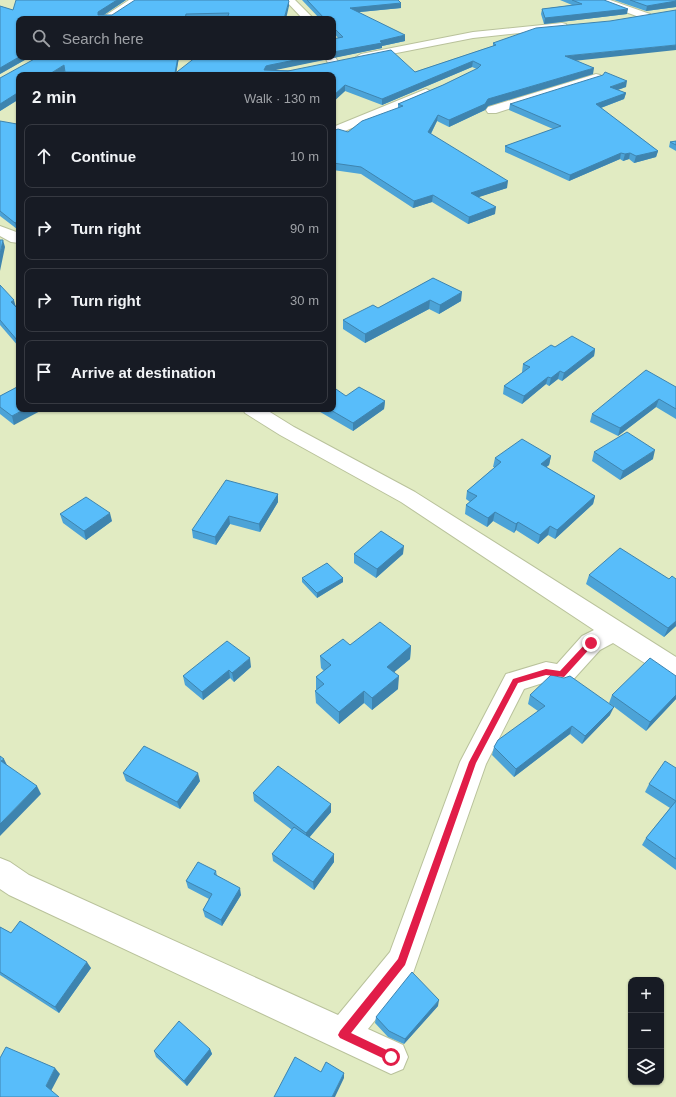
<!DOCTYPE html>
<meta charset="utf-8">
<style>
body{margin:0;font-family:Helvetica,sans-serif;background:#20242c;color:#f1f3f6}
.controls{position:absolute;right:12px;bottom:12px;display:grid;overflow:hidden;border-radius:8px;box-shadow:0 1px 3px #0004}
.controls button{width:36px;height:36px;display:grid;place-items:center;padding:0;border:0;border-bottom:1px solid #363941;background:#171b24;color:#f1f3f6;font:20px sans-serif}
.stop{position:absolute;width:12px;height:12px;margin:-9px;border:3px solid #e11d48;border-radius:50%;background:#fff}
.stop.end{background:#e11d48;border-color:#fff;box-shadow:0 1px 4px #0008}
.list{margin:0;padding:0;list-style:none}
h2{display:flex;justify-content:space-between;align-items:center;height:52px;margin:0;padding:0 16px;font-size:17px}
h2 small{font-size:13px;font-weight:400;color:#9ea1a6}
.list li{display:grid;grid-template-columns:26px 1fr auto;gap:12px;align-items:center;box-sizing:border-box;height:64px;margin:0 8px 8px;padding:0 8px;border:1px solid #363941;border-radius:8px}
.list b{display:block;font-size:15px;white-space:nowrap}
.list em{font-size:13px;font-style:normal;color:#9ea1a6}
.icon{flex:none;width:22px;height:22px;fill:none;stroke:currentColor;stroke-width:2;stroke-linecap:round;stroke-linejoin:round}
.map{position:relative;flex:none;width:676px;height:1097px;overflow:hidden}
.search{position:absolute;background:#171b24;box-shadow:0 1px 3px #0004;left:16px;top:16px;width:320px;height:44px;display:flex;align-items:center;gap:10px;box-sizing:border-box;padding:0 14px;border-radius:8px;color:#9ea1a6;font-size:15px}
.panel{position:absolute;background:#171b24;box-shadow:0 1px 3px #0004;left:16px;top:72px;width:320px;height:340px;border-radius:8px}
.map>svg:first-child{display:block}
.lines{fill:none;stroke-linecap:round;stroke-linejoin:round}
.minor-casing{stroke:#b9c29b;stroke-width:2}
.minor{fill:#fff;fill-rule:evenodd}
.wall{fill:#4ca3d7}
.shaded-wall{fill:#3e84af}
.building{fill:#58bdfa;stroke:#3e84af}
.route{fill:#e11d48}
</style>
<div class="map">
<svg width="676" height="1097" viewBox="0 0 676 1097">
<rect width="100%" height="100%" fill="#e1ebc2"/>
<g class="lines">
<defs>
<path id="minor" d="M129,0H141L112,19H100Z
M285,0H295L314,19H303Z
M596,0H610L650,14L651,16L650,18H642L598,2Z
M562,23L566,24L567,26L566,28L473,38L361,60L356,57L361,54L473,32Z
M333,54L339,63L333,66L329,65L325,57H333Z
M596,74L600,75L602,77L600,79L496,113H488L486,110L488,107Z
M426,89L430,91L432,93L430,95L333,136V127Z
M0,226L19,233V243L11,242L0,236Z
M243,409H265L294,427L415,492L676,657V680L667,677L613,643L600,650L571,682L562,685L546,682L524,689L486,764L413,973L368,1029L403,1045L408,1057L403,1069L391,1074L9,895L0,889V858L10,862L29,875L338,1015L390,952L460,762L506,674L546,662L557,664L582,636L594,630L401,502L280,435L245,413Z"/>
</defs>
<use href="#minor" class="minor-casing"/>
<use href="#minor" class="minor"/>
</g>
<path class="wall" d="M126,0L104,15H112L289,6L227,18L19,19L30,57L0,74V6L13,10Z
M302,0H398L401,8L359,12L405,41L382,46V48L272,70L415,72L493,46V43L576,61L593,74L488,106L485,110L449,127L437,121L431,134L507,188L478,197L495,214L468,224L432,202L413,208L361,174L333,170V131L348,132L398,108V104L443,85L477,69L472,67L382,105L345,91L333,102V75H65V71L0,111V78L179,57L176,73L213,58L333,57L338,38L333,32V19H320Z
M560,0H604L627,14L544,24L541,14L542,9L572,5Z
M614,0H676V7L646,11Z
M626,87L617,90L626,93L624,99L601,108L658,151L656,157L634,163L629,159L623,161L620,159L569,181L505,152V146L553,129L509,110L510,104Z
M0,121L17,229L0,216Z
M676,141V151L669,147L670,142Z
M433,278L461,301L439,314L429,309L365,343L343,329V320L378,308Z
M0,285L19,310V347L0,325Z
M555,347L595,349L594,356L562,381L558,379L549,386L546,384L522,404L503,394L504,386L523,372H522L523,364Z
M19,386L14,425L0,414V396Z
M676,387V419L656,407L618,436L590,422L592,414Z
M346,396L385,401L384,409L353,431L315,409H333Z
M594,452L653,459L620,480L592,461Z
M551,456L549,465L546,467L595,496L593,504L555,539L548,535L538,544L516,530L514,533L493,521L487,527L465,514L466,505L470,502L466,499L467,491L495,467H493L495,458Z
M278,494V502L260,532L230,524L216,545L193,538L192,530Z
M60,514L112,521L86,540L63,523Z
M354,554H403L376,578L354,563Z
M589,575L669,579L676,626L664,637L586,584Z
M302,578H343V582L317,598L302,582Z
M350,645L411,646L410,659L394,672L398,689L372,710L364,703L339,724L316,703L315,691L317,689H316V677L324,671L321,668L320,656Z
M251,667L234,682L230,678L203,700L185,685L183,676Z
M676,676V699L646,731L609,703L612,695Z
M530,695L610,715L582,744L570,734L514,777L492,755L494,747L538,711L528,704Z
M676,768V870L642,845L646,838L670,808L645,792L649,784Z
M123,773L200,781L180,809L126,781Z
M253,793L331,812L309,838L334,862L314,890L273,861L272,854L292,830L254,801Z
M216,871L217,876L241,895L222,926L205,917L203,910L209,899L188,888L186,881Z
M0,927L11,933L91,968L59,1013L0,975Z
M438,1006L404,1044L388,1037L375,1023L376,1017Z
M210,1049L212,1054L187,1086L156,1057L154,1051Z"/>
<path class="shaded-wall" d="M117,0H126L99,18L98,15V12Z
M289,1V6L286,19H284Z
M676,1V7L646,11L647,6Z
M401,3V8L350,13V8Z
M628,9L627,14L544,24L545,18Z
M405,35V41L382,46V48L271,71L264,70L266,66L270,65L310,57H333V52Z
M676,45V50L564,62L565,56Z
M19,57H30L0,74V68Z
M178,57H179L176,75H175V73Z
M473,61L472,67L382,105V99Z
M64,65L66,71L59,75H48Z
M594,68L593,74L488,106L485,110L449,127V120L488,99Z
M627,81L626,87L609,93L610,87Z
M345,85V91L333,102V96Z
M19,92V99L0,111V104Z
M626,93L624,99L595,110L596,104Z
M438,115L437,121L428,139V132Z
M658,151L656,157L634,163L636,156Z
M621,153L620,159L569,181L570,175Z
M630,153L629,159L623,161L625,154Z
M508,181L507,188L470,200L471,193Z
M433,195L432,202L413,208L414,201Z
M496,207L495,214L468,224L469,217Z
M19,221V229H17L15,223Z
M3,240L5,247L0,271V254Z
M462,292L461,301L439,314L440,305Z
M14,300L16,308L11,302Z
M430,300L429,309L365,343V334Z
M19,339V347L17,340Z
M595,349L594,356L562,381L564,373Z
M560,371L558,379L549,386L551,378Z
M548,377L546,384L522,404L524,396Z
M659,399L656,407L618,436L620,428Z
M385,401L384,409L353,431V423Z
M25,409H44L14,425L12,416Z
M655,450L653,459L620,480L623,471Z
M551,456L549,465L539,473L541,464Z
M278,494V502L260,532L259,524Z
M595,496L593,504L555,539L557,530Z
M495,512L493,521L487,527L488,518Z
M110,513L112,521L86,540L84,531Z
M229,516L230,524L216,545L215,537Z
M518,522L516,530L514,533L516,524Z
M550,526L548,535L538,544L540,535Z
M404,546L403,554L376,578L377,569Z
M343,578V582L317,598V593Z
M676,621V626L664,637L668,628Z
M411,646L410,659L386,679L387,667Z
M250,658L251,667L234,682L232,673Z
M229,670L230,678L203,700L202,692Z
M399,676L398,689L372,710V698Z
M364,691V703L339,724V712Z
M676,695V699L646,731L650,722Z
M614,707L610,715L582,744L585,736Z
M572,726L570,734L514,777L516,769Z
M4,759L8,767L1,761Z
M198,773L200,781L180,809L177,802Z
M37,786L41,794L0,836V824Z
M331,804V812L306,841V833Z
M334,854V862L314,890L313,882Z
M240,888L241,895L222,926L221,920Z
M87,962L91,968L59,1013L55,1007Z
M439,1000L438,1006L404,1044L405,1039Z
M210,1049L212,1054L187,1086L184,1081Z
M55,1068L60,1074L51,1091L46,1086Z
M344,1073V1078L335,1097H332Z"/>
<path class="building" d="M16,0H117L98,12V15H112L135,0H288L289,1L284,19H227L229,13L186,14L185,19H19V57L0,68V6L13,10Z
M307,0H398L401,3L350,8L405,35L380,41L382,43L333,52V39L343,37L333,27V19H325Z
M572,0H604L628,9L545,18L542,9L582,4Z
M630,0H676V1L647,6Z
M676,10V45L565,56L594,68L488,99L485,104L449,120L438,115L428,132L508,181L471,193L496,207L469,217L433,195L414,201L361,167L333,163V131L338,129L348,132L362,121L403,106L398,104L443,85L478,68L481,65L473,61L382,99L345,85L333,96V75H173L196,57L213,58V57H310L270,65L266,66L264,70L288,71L391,50L415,72L496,45L493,43L536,28L610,21Z
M38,57H178L175,73L65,72L64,65L48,75H19V92L0,104V78Z
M605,72L627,81L610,87L626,93L596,104L658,151L636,156L630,153L625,154L621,153L570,175L505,146L561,126L510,104L603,75Z
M0,121L17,124L19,122V221L15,223L0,211Z
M676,141V145L670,142Z
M0,240H3L0,254Z
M433,278L462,292L440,305L430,300L365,334L343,320L373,305L378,308Z
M0,285L14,300L11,302L19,310V339L17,340L0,320Z
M572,336L595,349L564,373L560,371L551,378L548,377L524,396L504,386L530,367L523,364L551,345L555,347Z
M646,370L676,387V409L659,399L620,428L592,414Z
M19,386V409H25L12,416L0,407V396Z
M333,387L346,396L359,387L385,401L353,423L329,409H333Z
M627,432L655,450L623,471L594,452Z
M522,439L551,456L541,464L595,496L557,530L550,526L540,535L518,522L516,524L495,512L488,518L466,505L477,496L467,491L501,462L495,458Z
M226,480L278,494L259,524L229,516L215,537L192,530Z
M86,497L110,513L84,531L60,514Z
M381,531L404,546L377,569L354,554Z
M620,548L669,579L672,576L676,579V621L668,628L589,575Z
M327,563L343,578L317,593L302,578Z
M380,622L411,646L387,667L399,676L372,698L364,691L339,712L315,691L324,684L316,677L331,665L320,656L343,639L350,645Z
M227,641L250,658L232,673L229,670L202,692L183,676Z
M650,658L676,676V695L650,722L612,695Z
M551,675L564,678L570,676L614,707L585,736L572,726L516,769L494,747L498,740L545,706L530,695Z
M144,746L198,773L177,802L123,773Z
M0,756L4,759L1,761L37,786L0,824Z
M665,761L676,768V859L646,838L676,801L649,784Z
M278,766L331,804L306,833L253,793Z
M294,827L334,854L313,882L272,854Z
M198,862L216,871L214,874L240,888L221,920L203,910L212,894L186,881Z
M20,921L87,962L55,1007L0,972V927L11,933Z
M412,972L439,1000L405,1039L389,1031L376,1017Z
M179,1021L210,1049L184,1081L154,1051Z
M6,1047L55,1068L46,1086L59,1097H0V1058Z
M295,1057L321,1072L326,1062L344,1073L332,1097H274Z"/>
<path class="route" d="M588,641H593V645L564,677L546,675L518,683L476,763L405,965L351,1033L395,1054L396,1057L395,1060L391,1062L340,1038L338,1035L340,1031L398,959L469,762L513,679L546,669L560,671Z"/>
</svg>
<div class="controls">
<button>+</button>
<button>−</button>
<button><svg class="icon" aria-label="layers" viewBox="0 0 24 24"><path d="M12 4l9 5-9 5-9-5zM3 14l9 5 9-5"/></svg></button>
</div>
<div class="stop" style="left:391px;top:1057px"></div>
<div class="stop end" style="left:591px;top:643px"></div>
<div class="search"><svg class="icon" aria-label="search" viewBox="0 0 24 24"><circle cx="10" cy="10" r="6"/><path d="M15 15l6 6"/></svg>Search here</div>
<section class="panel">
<h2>2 min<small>Walk · 130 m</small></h2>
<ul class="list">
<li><svg class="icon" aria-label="ahead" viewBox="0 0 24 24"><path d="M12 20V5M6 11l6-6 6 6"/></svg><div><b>Continue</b></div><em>10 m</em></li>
<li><svg class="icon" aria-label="right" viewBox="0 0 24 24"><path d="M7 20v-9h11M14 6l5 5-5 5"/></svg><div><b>Turn right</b></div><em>90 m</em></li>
<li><svg class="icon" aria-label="right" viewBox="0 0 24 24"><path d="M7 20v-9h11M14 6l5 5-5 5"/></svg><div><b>Turn right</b></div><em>30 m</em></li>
<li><svg class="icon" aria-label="arrive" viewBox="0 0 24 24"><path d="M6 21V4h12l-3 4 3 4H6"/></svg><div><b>Arrive at destination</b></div></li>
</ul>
</section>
</div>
